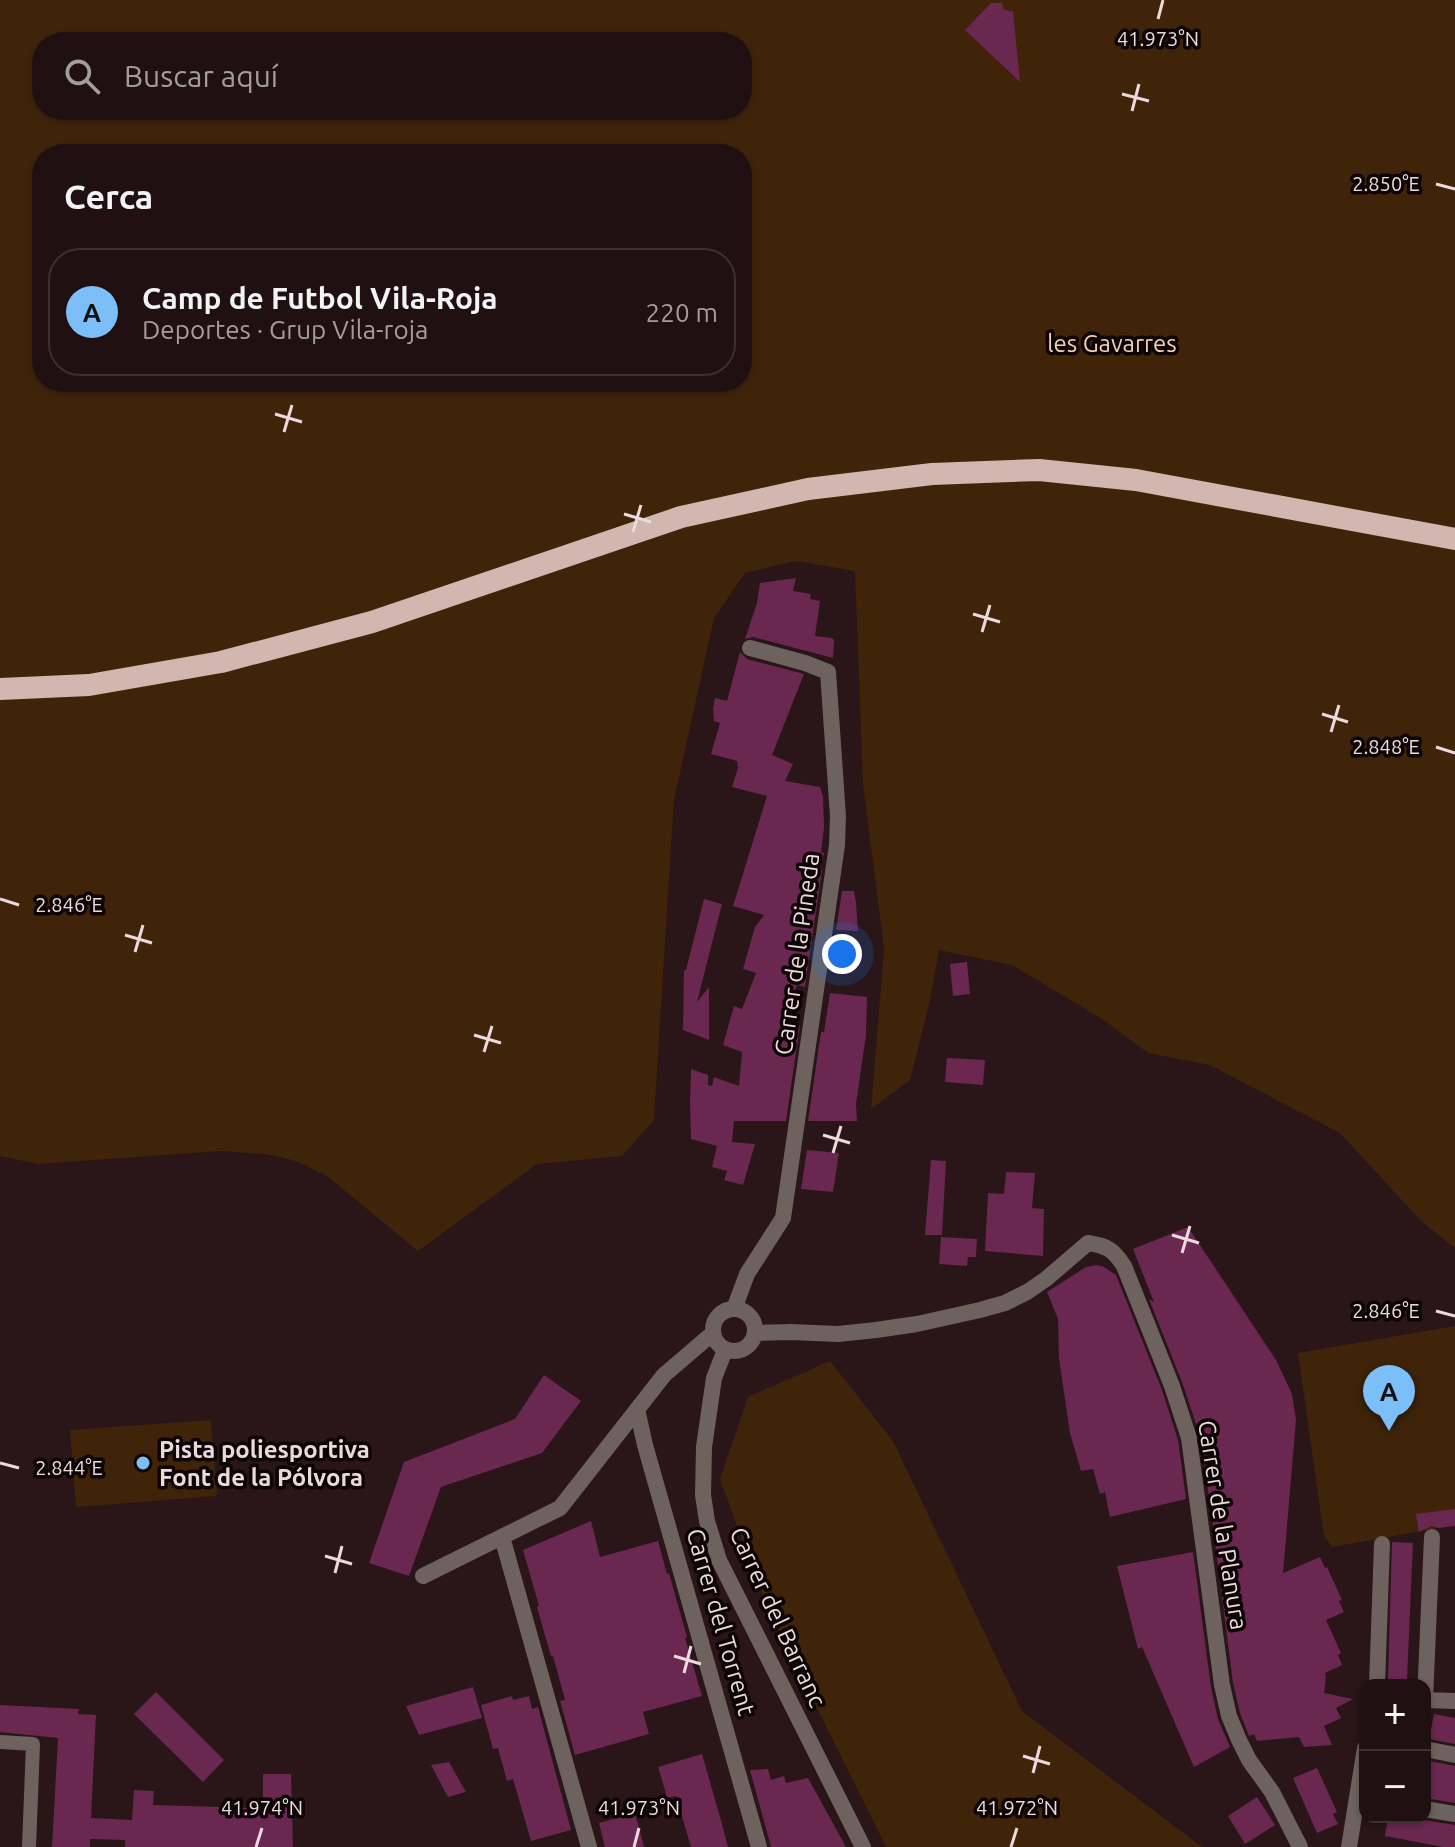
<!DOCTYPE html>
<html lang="es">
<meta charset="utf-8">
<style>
body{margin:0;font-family:Ubuntu,sans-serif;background:#28191b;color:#f1f3f6}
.controls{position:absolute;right:24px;bottom:24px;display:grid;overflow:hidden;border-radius:16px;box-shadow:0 2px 6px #0004}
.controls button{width:72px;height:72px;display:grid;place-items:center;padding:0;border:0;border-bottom:2px solid #3d3032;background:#201012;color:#f1f3f6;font:40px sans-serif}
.you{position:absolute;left:842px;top:954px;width:28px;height:28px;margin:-20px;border:6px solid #fff;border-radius:50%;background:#1a73e8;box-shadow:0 0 0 12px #1a73e833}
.badge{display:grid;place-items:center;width:52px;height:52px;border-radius:50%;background:#7bbef8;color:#111;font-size:26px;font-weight:700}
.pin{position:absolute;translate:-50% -66px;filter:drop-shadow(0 2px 4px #0008)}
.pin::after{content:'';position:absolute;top:42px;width:28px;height:24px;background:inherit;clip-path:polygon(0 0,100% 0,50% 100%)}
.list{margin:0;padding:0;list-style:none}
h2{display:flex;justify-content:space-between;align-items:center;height:104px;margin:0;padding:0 32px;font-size:34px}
h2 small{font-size:26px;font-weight:400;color:#a29d9f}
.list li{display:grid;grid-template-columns:52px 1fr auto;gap:24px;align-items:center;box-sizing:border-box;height:128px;margin:0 16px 16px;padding:0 16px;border:2px solid #3d3032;border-radius:32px}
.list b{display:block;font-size:30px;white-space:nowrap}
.list p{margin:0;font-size:26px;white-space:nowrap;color:#a29d9f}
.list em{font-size:26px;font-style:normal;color:#a29d9f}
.icon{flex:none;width:44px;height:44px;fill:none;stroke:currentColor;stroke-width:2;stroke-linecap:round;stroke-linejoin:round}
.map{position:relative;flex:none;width:1455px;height:1847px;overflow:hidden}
.search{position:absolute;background:#201012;box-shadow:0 2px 6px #0004;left:32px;top:32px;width:720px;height:88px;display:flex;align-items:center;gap:20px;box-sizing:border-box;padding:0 28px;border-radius:32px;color:#a29d9f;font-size:30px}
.panel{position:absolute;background:#201012;box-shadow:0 2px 6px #0004;left:32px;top:144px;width:720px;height:248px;border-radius:32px}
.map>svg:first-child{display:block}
.green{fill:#3f240a;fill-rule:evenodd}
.building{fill:#6a2750}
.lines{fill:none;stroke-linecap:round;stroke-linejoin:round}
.pedestrian{stroke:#6d625e;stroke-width:14}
.minor{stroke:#6d625e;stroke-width:16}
.trunk{stroke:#d2b7b0;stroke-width:22}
.ticks{fill:none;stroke:#eadadc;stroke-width:3}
.poi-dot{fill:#7bbef8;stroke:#0c0405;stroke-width:3}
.labels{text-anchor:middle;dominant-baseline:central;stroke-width:7;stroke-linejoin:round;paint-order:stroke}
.park-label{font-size:24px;fill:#f3d0b3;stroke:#0c0405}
.street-label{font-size:24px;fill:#eadadc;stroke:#0c0405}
.poi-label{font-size:24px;font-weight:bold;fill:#eadadc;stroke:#0c0405;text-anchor:start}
.ticks-label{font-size:20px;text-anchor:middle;fill:#eadadc;stroke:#0c0405;stroke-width:7;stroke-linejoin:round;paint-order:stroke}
</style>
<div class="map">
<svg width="1455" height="1847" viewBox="0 0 1455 1847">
<rect width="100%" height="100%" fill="#2a1518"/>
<path class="green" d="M0,0H1455V1248L1421,1221L1340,1133L1210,1065L1148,1053L1104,1020L1012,965L939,950L930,1000L910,1080L871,1109L884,949L863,784L855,571L796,561L745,573L714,618L674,800L654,1120L622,1156L537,1164L418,1251L327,1176L301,1163L285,1158L264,1154L221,1151L38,1164L0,1156ZM42,42H742V110H42ZM42,154H742V382H42Z
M1455,1326V1525L1332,1547L1324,1536L1298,1353Z
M830,1361L893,1441L1022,1711L1202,1847H886L767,1607L720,1479L748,1397Z
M211,1420L217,1496L76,1507L70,1430Z"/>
<path class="building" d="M991,3H1002L1003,9L1013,12L1020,82L965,30Z
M796,578L793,591L811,594L810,599L820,601L815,636L832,638L834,640L833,658L753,637L745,639L757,603L760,583Z
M740,652L747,659L804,674L772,755L793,764L785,781L820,787L823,796L824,827L821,852L824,853L820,869L822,870L805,987L797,985L783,1020L800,1025L786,1121H734L732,1142L755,1144L743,1185L724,1180L727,1171L712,1167L717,1146L691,1139L690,1103L691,1069L708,1075V1085L712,1086L714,1077L739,1086L742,1052L723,1045L734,1006L742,1009L756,973L743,969L755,927L764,915L733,906L767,796L732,787L738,768L737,761L711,754L720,723L714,721L713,708L715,698L727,701Z
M842,891H854L856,902L858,931L836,930Z
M704,899L722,904L697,1002L709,987V1040L683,1030L684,970H686Z
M967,962L970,994L953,996L950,964Z
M830,993L867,997L866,1035L856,1104L857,1121H808L821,1032H824Z
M947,1058L985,1060L983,1085L945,1082Z
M807,1150L839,1153L833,1192L801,1189Z
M931,1160L946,1161L942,1235H925Z
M1006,1172L1035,1173L1032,1208L1044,1209L1043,1256L985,1251L988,1193L1004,1194Z
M1188,1227L1276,1360L1292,1394L1296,1420L1283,1573L1320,1557L1325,1568L1327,1567L1342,1600L1339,1601L1344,1612L1326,1620L1341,1653L1338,1655L1342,1665L1325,1673L1326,1677L1324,1693L1353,1699L1336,1708L1341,1718L1324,1726L1332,1745L1304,1747L1299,1737L1257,1741L1254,1734L1249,1736L1240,1713L1233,1683L1212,1518L1200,1436L1182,1382L1149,1299L1154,1302L1133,1249Z
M941,1237L977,1239L976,1257H968L967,1266L939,1264Z
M1097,1265L1104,1267L1116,1275L1162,1390L1178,1440L1186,1499L1110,1517L1105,1492L1100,1494L1093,1469L1081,1471L1070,1433L1059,1359L1058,1319L1047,1292L1086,1267Z
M544,1375L581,1401L542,1453L441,1487L409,1576L369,1563L404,1462L515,1419Z
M1455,1509V1526L1439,1528L1432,1526L1419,1532L1416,1514Z
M591,1521L600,1557L658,1541L667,1574L669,1573L687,1637L685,1638L702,1696L643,1712L649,1734L575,1755L560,1701L565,1700L553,1656H551L544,1632L537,1607L539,1606L523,1550Z
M1392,1542L1413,1543L1407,1680L1388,1679Z
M1193,1552L1211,1687L1218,1719L1230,1747L1194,1767L1142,1647L1138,1649L1117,1566Z
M473,1687L482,1718L419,1735L406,1706Z
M156,1692L224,1760L203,1782L134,1714Z
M512,1696L513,1700L529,1696L532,1709L538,1707L571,1830L531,1841L513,1779L507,1781L498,1748L493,1749L481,1705Z
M0,1705L79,1709L78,1714L96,1715L91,1818L132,1820L134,1790L154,1791L153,1805L253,1808V1804H263V1774H291L293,1847H125V1840L90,1839V1847H52L58,1738L0,1732Z
M1434,1714L1455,1718V1744L1429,1739Z
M702,1754L722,1824L728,1847H691L676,1796L667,1798L664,1787L658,1767Z
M1425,1760L1455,1766V1803L1425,1798Z
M449,1762L466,1792L448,1797L431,1765Z
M1317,1768L1337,1812L1333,1814L1338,1824L1317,1833L1293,1778Z
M768,1769L771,1780L784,1776L786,1783L808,1778L846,1847H771L750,1770Z
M1257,1797L1275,1825L1245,1844L1228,1816Z
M635,1813L644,1847H605L599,1823Z
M1388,1817H1418L1423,1820L1455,1825V1847H1443L1385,1836Z"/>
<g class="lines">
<path class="pedestrian" d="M0,1742L33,1744L29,1847"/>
<path class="minor" d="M713 1330a21 21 0 1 1 42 0a21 21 0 1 1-42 0Z
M734,1309L747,1274L783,1218L837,845L838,816L828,672L805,663L750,648
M756,1333L791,1332L838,1334L876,1330L917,1324L980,1310L1005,1303L1027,1292L1046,1279L1088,1243C1107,1246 1113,1249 1124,1266L1172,1386L1189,1438L1222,1685L1229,1716L1239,1740L1249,1760L1272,1792L1300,1847
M725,1350L714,1378L704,1447L703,1495L707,1521L719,1560L863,1847
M637,1409L645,1445L759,1847
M502,1537L589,1847
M423,1576L560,1508L664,1375L713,1333
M1377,1685L1382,1544
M1425,1700L1432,1537
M1425,1700L1455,1701
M1425,1749L1455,1755
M1425,1809L1455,1814
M1349,1847L1365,1748"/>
<path class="trunk" d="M0,689L89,685L221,662L372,622L681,517L808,489L932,474L1039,470L1136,480L1455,539"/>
</g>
<path class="ticks" d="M1158,19L1163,0M1122,94L1149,101M1132,111L1139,84M1436,184L1455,189M275,414L302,422M284,432L292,405M624,514L651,522M633,532L641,505M973,614L1000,622M982,632L990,605M1322,714L1348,722M1331,732L1339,705M1436,747L1455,753M0,899L19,905M125,935L152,943M135,952L143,925M474,1035L501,1043M484,1052L492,1026M823,1135L850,1143M833,1153L841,1126M1172,1235L1199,1243M1182,1253L1190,1226M1436,1311L1455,1316M0,1463L19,1468M325,1556L352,1564M335,1573L342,1546M674,1656L701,1664M684,1673L691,1646M1023,1756L1050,1764M1033,1773L1040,1746M256,1847L262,1828M634,1847L639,1828M1011,1847L1017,1828"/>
<circle class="poi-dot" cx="143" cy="1463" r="8"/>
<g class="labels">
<g class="park-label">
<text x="1112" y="343">les Gavarres</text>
</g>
<g class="street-label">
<text transform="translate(797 954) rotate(-82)">Carrer de la Pineda</text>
<text transform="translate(1223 1525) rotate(81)">Carrer de la Planura</text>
<text transform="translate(778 1617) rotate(65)">Carrer del Barranc</text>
<text transform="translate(721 1622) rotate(74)">Carrer del Torrent</text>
</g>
<g class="poi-label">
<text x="159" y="1449">Pista poliesportiva<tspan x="159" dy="28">Font de la Pólvora</tspan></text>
</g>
</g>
<g class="ticks-label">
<text x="1158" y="46">41.973°N</text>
<text x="1386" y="191">2.850°E</text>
<text x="1386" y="754">2.848°E</text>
<text x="69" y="912">2.846°E</text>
<text x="1386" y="1318">2.846°E</text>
<text x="69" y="1475">2.844°E</text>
<text x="262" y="1815">41.974°N</text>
<text x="639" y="1815">41.973°N</text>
<text x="1017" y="1815">41.972°N</text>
</g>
</svg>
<div class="controls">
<button>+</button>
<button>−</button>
</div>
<div class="you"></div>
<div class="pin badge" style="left:1389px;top:1431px">A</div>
<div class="search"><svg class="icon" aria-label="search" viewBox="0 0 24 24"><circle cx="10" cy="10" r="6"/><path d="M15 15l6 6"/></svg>Buscar aquí</div>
<section class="panel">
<h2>Cerca<small></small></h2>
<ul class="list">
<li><span class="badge">A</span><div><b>Camp de Futbol Vila-Roja</b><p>Deportes · Grup Vila-roja</p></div><em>220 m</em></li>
</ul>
</section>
</div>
